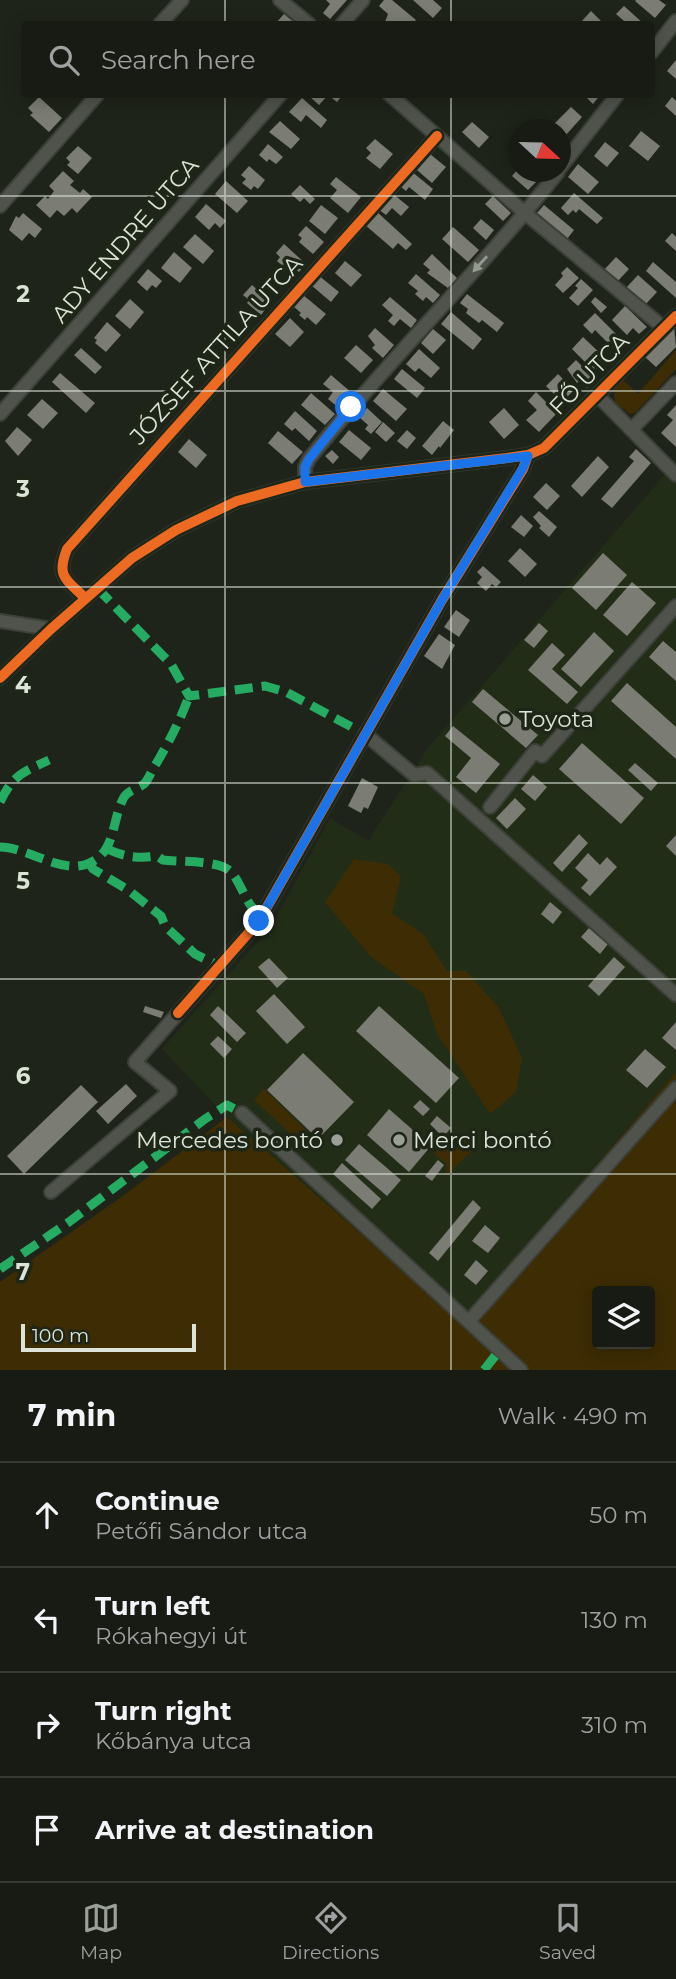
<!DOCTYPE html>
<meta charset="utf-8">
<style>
body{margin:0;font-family:Montserrat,sans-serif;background:#20241d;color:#f1f3f6}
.controls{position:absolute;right:21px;bottom:21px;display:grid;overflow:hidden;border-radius:7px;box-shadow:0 4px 18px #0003}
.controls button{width:63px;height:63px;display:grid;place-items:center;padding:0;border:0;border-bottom:2px solid #363934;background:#171b14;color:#f1f3f6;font:35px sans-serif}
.compass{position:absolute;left:508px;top:119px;width:63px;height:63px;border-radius:50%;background:#171b14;box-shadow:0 4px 18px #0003;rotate:112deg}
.scale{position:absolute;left:21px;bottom:18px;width:175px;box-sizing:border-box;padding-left:7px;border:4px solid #dde3d8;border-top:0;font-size:19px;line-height:24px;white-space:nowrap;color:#dde3d8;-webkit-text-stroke:5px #1e2717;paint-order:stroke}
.stop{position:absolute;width:21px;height:21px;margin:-16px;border:5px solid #1a73e8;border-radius:50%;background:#fff}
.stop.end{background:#1a73e8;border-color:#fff;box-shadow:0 2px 7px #0008}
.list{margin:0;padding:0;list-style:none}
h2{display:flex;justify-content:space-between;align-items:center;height:91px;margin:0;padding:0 28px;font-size:30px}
h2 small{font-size:23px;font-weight:400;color:#9ea1a0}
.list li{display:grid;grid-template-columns:46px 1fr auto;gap:21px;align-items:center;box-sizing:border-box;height:105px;padding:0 28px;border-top:2px solid #363934}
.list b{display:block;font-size:26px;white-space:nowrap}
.list p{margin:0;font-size:23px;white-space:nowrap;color:#9ea1a0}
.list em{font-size:23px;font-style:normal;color:#9ea1a0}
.icon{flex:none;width:38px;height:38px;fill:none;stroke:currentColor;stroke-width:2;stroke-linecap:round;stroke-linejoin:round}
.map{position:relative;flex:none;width:676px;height:1370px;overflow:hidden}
.search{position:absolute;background:#171b14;box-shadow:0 4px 18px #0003;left:21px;right:21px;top:21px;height:77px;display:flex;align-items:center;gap:18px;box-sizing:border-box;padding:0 24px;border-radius:7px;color:#9ea1a0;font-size:26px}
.sheet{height:511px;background:#171b14}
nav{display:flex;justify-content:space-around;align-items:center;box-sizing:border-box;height:98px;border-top:2px solid #363934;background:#171b14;font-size:19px;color:#9ea1a0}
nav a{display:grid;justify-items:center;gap:4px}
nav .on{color:#9aa096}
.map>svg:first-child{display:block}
.built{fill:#222d18}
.green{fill:#3d2c04;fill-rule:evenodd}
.building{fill:#7b7d74}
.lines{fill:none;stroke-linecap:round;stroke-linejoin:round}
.minor-casing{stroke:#3b4038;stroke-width:16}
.minor{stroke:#4f534c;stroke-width:12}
.quiet{stroke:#26ab63;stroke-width:9;stroke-dasharray:18 9;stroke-linecap:butt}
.cycleway-casing{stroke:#1e2717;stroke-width:15}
.cycleway{stroke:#ed6a23;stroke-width:10}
.oneway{fill:#969b92}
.route{stroke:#1a73e8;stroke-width:9}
.grid{fill:none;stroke:#dde3d8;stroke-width:2;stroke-opacity:0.55}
.poi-dot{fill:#9aa096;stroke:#1e2717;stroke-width:2.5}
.labels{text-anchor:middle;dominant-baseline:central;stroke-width:7;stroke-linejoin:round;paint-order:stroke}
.street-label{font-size:23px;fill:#dde3d8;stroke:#1e2717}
.poi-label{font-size:23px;fill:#dde3d8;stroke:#1e2717;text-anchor:start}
.grid-label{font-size:23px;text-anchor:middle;font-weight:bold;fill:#dde3d8;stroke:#1e2717;stroke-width:7;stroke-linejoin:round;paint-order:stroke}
</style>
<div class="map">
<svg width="676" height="1370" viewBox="0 0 676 1370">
<rect width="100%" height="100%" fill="#1f241a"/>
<path class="built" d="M676,462V1072L462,1322L227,1117L162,1049L271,927L330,818L368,841L428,748Z"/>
<path class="green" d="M676,350V369L636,412L630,414L615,403L614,387L621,378L638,394Z
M354,859L388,864L401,877L392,913L423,934L447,971H466L499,1008L522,1058L516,1092L490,1114L437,1034L424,994L370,956L325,902Z
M676,1072V1370H0V1282L120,1198L227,1117L462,1322ZM597,1291H650V1344H597Z
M264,1089L316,1140L307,1149L254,1100Z
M472,1133L479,1146L466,1156L447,1176L446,1163L435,1155L439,1142L451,1135Z"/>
<path class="building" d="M326,0H347L330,19L323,13L330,4Z
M384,0H392L416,20L412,24H388L385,22L388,14L379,6Z
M413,0H433L442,8L433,18Z
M636,0H659L666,5L655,18L635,1Z
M624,6L644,24H621L624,21L616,14Z
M591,11L602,22L599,24H584L581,22Z
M284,14L296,24H275Z
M676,60V79L667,71Z
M307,94H339L341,97L337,102L328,95L319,105Z
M583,94H601L593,104Z
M39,97L62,118L49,132L30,115L33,113L28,108Z
M672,97L676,101V116L665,106Z
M302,98L327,120L321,128L306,115L301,122L289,112Z
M571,107L582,117L565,136L561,130L553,125Z
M280,121L300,139L291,149L269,132Z
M472,122L489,137L479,148L462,132Z
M641,131L660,146L648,161L629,146Z
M375,139L393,154L380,169L366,158L371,153L366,148Z
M605,142L619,153L607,167L594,156Z
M268,144L283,157L276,164L269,159L267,162L259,155Z
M78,146L92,158L78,174L67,165L70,162L66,158Z
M430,154L446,167L432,183L417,170Z
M578,164L599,182L588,194L568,177Z
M249,166L265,180L258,189L254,186L251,190L242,183L246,179L241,175Z
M518,169V172H525L536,182L528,190L512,176Z
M63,171L74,181L70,185L80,193L83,189L92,197L77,213L72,208L64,216L57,210L50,218L36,205L45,196L48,199L54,191L49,186Z
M411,171L433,189L425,200L409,187L406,191L400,186Z
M336,177L361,197L348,213L330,198L337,190L330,184Z
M226,181L248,201L237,213L215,194Z
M300,185L315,199L310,204L304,198L300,202L291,194Z
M392,193L409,207L401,216L392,208L386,215L378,209Z
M574,193L603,218L597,224L579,209L576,213L573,210L568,215L561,208Z
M493,196L511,213L503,221L485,204Z
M206,204L226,221L220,228L215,223L209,230L195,217Z
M321,205L338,218L325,234L309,221Z
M544,205L574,230L567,239L537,213Z
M376,211L412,244L406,250L398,243L393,249L364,224Z
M23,213L42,229L35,238L29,233L22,241L9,230L16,216L19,218Z
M481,219L494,230L486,240L473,228Z
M306,226L324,242L313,254L299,242L302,238L298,235Z
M453,227L479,250L468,262L442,239Z
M672,233L676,237V251L665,241Z
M195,234L214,251L203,264L183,247Z
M284,244L306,264L299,272L290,265L286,269L277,261L280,257L276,253Z
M174,252L192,268L180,283L161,268Z
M432,254L457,278L448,288L427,273L430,270L423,264Z
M616,257L629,269L616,283L603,271Z
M345,261L362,275L351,287L335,273Z
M653,262L676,282V298L646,271Z
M567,267L579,278L563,293L555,285L563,276L561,273Z
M148,269L162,281L156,288L152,285L147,291L137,282Z
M416,274L440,295L433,303L426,297L423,301L415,294L418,291L408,283Z
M318,275L339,292L331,302L311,285Z
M638,275L657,292L644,306L626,288Z
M581,279L593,290L578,306L569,298L578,288L575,286Z
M252,285L271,302L261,315L247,303L249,300L243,295Z
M467,294L504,323L497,332L482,320L479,323L466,313L468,309L460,303Z
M303,295L326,314L316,325L307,317L305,320L299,315L301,313L293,306Z
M390,297L417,320L411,328L400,319L394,326L388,321L393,315L382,305Z
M595,297L607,307L601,313L591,302Z
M130,299L144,312L130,329L115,316Z
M625,306L647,327L639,334L633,328L627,335L612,320Z
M451,312L482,339L473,350L441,324Z
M595,313L622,340L613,348L595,330L592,334L583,325Z
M290,318L304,332L290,347L275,334Z
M107,322L121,335L106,352L95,343L97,340L94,338Z
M674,326L676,347L656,367L645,357Z
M375,328L394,345L383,358L372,348L375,345L368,336Z
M433,329L446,340L433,354L421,343Z
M583,337L605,358L593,370L572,349Z
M356,345L373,360L361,373L344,358Z
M81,348L102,367L95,374L74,355Z
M419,349L440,368L431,378L419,368L415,372L406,364Z
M576,360L595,380L587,388L580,380L577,383L567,369Z
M402,369L425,388L417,398L394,379Z
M60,373L95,403L86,413L52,382Z
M558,374L574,390L562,402L546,386Z
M331,375L352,393L339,408L328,399L333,392L323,384Z
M383,389L407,409L396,421L373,401Z
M536,392L557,413L539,432L526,420L537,410L528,401Z
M311,393L335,414L325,425L301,405Z
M42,399L58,413L43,429L27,415Z
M676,405V447L661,433L673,420L667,415Z
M367,408L382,422L371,434L365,429L368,425L359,417Z
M504,408L519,425L504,439L489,422Z
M295,411L317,431L309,441L295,428L292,431L284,424Z
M443,421L454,430L440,448L439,446L432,455L422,446Z
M383,422L395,433L386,442L375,432Z
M17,427L32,440L18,456L5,441Z
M349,430L371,448L361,460L339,442Z
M407,430L416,438L407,449L397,441Z
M278,431L303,452L292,464L268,443Z
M189,439L207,455L196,468L178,452Z
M636,449L651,463L612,508L601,499L634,461L629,457Z
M332,450L339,457L333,464L325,456Z
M598,456L609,467L582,497L571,486Z
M546,483L560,496L547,510L533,497Z
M539,511L557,527L549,537L539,528L541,526L533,517Z
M521,515L533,526L524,537L511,527Z
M520,548L537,564L525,577L508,561Z
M603,553L627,575L596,610L572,588Z
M483,566L501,582L496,587L492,584L486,591L477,583L482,577L477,572Z
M632,582L656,603L627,636L603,615Z
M456,610L470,620L459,637L444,627Z
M539,623L548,631L534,648L524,640Z
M594,632L614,651L581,687L561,669Z
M439,634L455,645L442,669L424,656Z
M663,641L676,652V681L649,657Z
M552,643L565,655L552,669L578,692L567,704L528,670Z
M627,683L676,727V759L611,701Z
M483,689L538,735L526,748L472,702Z
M453,726L500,764L476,793L456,777L471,758L445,736Z
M582,743L644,798L621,824L559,769Z
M635,763L658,783L651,791L628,770Z
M533,775L547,787L535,801L521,789Z
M362,778L378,787L368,809L364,807L361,813L348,806Z
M515,798L526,809L507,829L496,818Z
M579,834L588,843L562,872L553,863Z
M676,835V856L666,846Z
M588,853L600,865L607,857L617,867L590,896L581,888L588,880L575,868Z
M550,902L562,912L553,924L541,914Z
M589,928L608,944L600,954L581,937Z
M614,957L625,967L599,996L588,986Z
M269,958L288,978L277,988L258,967Z
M274,994L305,1027L287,1044L256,1011Z
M145,1006L164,1012L161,1018L143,1012Z
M218,1006L246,1033L237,1042L210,1015Z
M379,1006L459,1078L436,1103L356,1031Z
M676,1022V1050L662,1038Z
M218,1036L232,1049L224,1058L210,1044Z
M645,1049L666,1067L647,1088L626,1070Z
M303,1053L354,1102L318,1139L267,1090Z
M126,1084L137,1096L108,1124L96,1111Z
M81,1085L98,1102L24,1174L7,1156Z
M420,1100L430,1109L423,1116L413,1107Z
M389,1109L431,1146L409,1172L367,1135Z
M437,1116L451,1128L443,1137L430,1124Z
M359,1144L401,1180L387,1196L345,1160Z
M438,1160L444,1165L432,1181L425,1176Z
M342,1163L381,1199L372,1209L333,1174Z
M473,1200L481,1208L438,1261L429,1253Z
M485,1225L500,1238L488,1253L472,1241Z
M476,1260L488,1271L476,1285L464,1275Z"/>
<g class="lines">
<defs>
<path id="minor" d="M280,0L309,24
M160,24L182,0
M342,24L363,0
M652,52L676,21
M389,94L525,213L664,328
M560,168L618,94
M0,206L98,94
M597,395L676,475
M0,414L281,94
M632,429L676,383
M305,482V467L309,459C388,360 480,271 558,172
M85,598C66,579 56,577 67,549L437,136
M0,621L51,629
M0,678L51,629L132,558L176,530L237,501L305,482L507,458L528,455L544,448L676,316
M365,734L414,775L427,773L676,995
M490,807L535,751L542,756L676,606
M242,1113L521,1370
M51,1192L170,1091L135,1062L259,921L442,600L523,469L528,455
M469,1321L676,1088"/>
</defs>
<use href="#minor" class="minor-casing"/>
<use href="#minor" class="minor"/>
<path class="quiet" d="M97,588L171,664L189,696L265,686L286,692L365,734
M0,802C13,775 23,772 49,760
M0,847C26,847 58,872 84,865C116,856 111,823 123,799C127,790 139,789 145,783C149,778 152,770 156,764C169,742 180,721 189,696
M107,849C125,857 138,859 157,856L163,860C179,862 218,860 230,871C242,882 246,909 262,915
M88,862L93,869L128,890L161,916L165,926L195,954L219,966
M0,1269L69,1222L205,1119L227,1105L242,1113
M484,1370L499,1351"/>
<defs>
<path id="cycleway" d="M85,598C66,579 56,577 67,549L437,136
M0,678L51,629L132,558L176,530L237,501L305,482L507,458L528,455L544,448L676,316
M178,1013L259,921L442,600L523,469L528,455"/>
</defs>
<use href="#cycleway" class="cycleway-casing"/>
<use href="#cycleway" class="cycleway"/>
</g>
<defs><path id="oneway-solid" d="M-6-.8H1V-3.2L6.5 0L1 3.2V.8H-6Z" transform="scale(1.75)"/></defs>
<use class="oneway" href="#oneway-solid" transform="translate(480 264) rotate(132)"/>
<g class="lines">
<path class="route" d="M259,921L442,600L523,468L528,456L305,482V467L309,459L351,407"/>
</g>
<path class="grid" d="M225,0V24M451,0V24M225,94V1370M451,94V1370M0,196H676M0,391H676M0,587H676M0,783H676M0,979H676M0,1174H676"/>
<g class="poi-dot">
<circle cx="505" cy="719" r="7"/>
<circle cx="337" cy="1140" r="7"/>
<circle cx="399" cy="1140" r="7"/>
</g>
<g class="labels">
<g class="street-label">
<text transform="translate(125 240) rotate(-49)">ADY ENDRE UTCA</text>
<text transform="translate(216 350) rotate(-48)">JÓZSEF ATTILA UTCA</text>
<text transform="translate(589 374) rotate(-46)">FŐ UTCA</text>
</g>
<g class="poi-label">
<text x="519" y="719">Toyota</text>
<text x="323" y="1140" text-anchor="end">Mercedes bontó</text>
<text x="413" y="1140">Merci bontó</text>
</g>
</g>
<g class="grid-label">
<text x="23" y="302">2</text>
<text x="23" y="497">3</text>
<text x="23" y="693">4</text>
<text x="23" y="889">5</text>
<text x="23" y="1084">6</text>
<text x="23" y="1280">7</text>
</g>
</svg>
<div class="controls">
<button><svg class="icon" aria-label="layers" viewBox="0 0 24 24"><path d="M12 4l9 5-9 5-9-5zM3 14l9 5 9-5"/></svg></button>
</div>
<svg class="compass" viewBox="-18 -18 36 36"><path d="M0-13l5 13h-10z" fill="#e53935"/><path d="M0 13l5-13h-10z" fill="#9ea1a0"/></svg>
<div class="scale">100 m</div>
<div class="stop" style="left:351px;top:407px"></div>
<div class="stop end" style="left:259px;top:921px"></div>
<div class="search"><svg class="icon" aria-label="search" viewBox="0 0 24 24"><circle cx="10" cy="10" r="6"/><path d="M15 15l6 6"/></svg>Search here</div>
</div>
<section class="sheet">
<h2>7 min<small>Walk · 490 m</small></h2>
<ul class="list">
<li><svg class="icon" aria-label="ahead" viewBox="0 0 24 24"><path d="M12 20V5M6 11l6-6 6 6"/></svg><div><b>Continue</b><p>Petőfi Sándor utca</p></div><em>50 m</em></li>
<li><svg class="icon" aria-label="left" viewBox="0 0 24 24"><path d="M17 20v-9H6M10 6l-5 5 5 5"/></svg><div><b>Turn left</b><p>Rókahegyi út</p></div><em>130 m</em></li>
<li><svg class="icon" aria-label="right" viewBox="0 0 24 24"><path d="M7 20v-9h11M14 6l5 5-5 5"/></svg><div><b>Turn right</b><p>Kőbánya utca</p></div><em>310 m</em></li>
<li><svg class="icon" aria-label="arrive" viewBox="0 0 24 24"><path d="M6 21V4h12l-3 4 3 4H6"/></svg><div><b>Arrive at destination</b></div></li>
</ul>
</section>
<nav>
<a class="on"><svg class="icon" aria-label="map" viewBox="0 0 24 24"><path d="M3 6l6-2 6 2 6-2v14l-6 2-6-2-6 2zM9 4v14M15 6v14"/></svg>Map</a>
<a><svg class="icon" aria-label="directions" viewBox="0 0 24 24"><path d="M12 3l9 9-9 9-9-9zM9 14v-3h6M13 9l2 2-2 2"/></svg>Directions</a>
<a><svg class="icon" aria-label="saved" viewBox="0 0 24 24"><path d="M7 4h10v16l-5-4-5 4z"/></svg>Saved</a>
</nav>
